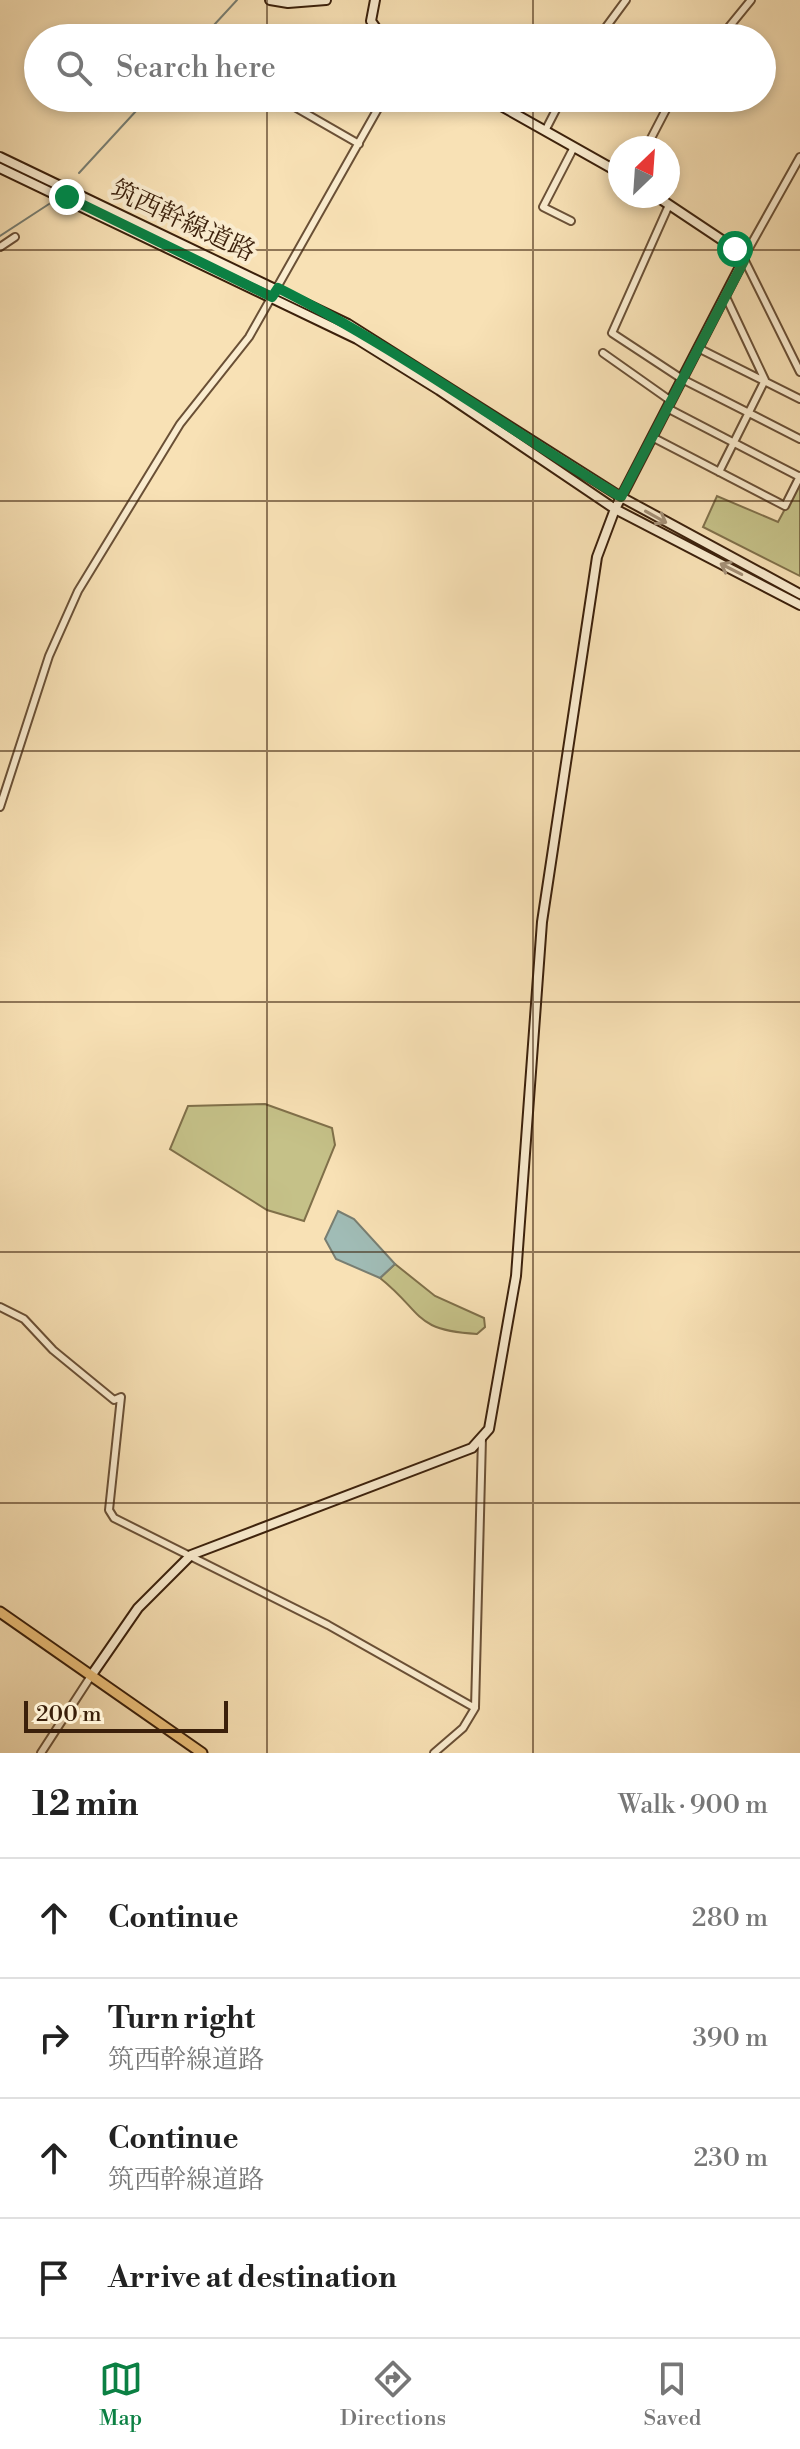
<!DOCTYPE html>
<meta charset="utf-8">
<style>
body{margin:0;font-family:"Libre Bodoni","Noto Serif JP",serif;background:#f6f6f6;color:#222}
.compass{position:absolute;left:608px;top:136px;width:72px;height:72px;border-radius:50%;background:#fff;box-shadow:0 4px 12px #0003;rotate:25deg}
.scale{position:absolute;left:24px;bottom:20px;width:204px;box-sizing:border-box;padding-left:8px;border:4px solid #3b200b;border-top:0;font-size:22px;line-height:28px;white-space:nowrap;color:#3b200b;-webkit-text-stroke:6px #faeccf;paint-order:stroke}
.stop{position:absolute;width:24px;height:24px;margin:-18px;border:6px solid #0b8043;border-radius:50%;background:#fff}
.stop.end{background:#0b8043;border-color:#fff;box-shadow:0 2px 8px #0008}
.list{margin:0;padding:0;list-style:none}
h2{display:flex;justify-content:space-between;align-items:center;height:104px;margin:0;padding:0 32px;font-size:34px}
h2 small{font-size:26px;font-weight:400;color:#767676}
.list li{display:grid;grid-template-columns:52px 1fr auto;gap:24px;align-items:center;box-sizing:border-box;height:120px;padding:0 32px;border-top:2px solid #e0e0e0}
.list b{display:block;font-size:30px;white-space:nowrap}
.list p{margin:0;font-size:26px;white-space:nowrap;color:#767676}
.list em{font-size:26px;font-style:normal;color:#767676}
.icon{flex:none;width:44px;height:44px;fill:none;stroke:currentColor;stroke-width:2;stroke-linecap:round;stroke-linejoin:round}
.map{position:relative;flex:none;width:800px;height:1753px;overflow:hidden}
.search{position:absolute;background:#fff;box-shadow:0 4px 12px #0003;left:24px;right:24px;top:24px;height:88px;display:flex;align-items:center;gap:20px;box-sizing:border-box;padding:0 28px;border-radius:44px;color:#767676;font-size:30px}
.sheet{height:584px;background:#fff}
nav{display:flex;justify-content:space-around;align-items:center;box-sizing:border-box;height:112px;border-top:2px solid #e0e0e0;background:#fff;font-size:22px;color:#767676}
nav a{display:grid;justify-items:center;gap:4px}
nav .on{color:#0b8043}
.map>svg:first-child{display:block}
.green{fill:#c5c188;stroke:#80704a;stroke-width:2}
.water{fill:#a0bcb6;stroke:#787e72;stroke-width:2}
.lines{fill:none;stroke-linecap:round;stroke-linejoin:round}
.stream{stroke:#787e72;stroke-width:2}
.street-casing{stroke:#6a5036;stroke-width:10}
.secondary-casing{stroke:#3b200b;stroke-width:12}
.primary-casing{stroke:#3b200b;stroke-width:13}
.street{stroke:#faeccf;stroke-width:6}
.secondary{stroke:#faeccf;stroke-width:8}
.primary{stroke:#ecc07a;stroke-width:9}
.oneway{stroke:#a49077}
.route{stroke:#0b8043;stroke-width:10}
.grid{fill:none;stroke:#3b200b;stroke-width:2;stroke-opacity:0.55}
.labels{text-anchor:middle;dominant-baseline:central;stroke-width:8;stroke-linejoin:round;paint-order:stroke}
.street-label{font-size:26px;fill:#3b200b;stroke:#faeccf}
</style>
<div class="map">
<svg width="800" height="1753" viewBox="0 0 800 1753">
<rect width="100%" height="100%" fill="#f8e1b5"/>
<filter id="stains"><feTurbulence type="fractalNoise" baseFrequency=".0025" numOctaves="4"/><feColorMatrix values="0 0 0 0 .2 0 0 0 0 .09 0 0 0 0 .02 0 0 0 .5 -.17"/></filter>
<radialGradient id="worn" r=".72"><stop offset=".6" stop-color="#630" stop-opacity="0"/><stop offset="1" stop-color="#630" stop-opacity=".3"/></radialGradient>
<path class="green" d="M800,481V576L703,527L717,496L778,522Z
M265,1104L332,1128L335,1145L304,1221L267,1210L170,1149L188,1106Z
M395,1264L435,1296L484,1318L485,1327L477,1334C412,1330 424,1313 380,1278Z"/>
<path class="water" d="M338,1211L354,1219L395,1264L380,1278L336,1259L325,1239Z"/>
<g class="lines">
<path class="stream" d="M202,38L237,0
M79,173L148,98
M0,236L49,204"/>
<defs>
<path id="street" d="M598,38L626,0
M720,38L751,0
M279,98L359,144
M545,131L562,98
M646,148L672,98
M669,205L612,333L682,379L800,439
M571,221L543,207L574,147
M0,247L15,237
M744,257L800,157
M744,259L800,372
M698,348L800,399
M603,353L671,401
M667,408L800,477
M652,437L785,506L800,476
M719,472L765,380L725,295
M0,807L49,656L78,591L180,424L249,337L384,98
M0,1307L24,1319L53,1350L114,1400L121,1397L109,1510L114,1518L328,1625L475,1708
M41,1753L91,1676
M434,1753L463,1728L475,1708L482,1438"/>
<path id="secondary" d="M270,0L288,3L326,0
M375,0L371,21L383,38
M487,98L620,173
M0,157L348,324L621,497L800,594
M0,168L357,339L439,390L615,509L800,605
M91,1676L138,1608L191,1555L472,1448L489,1429L516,1276L542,922L597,557L615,509L744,259L740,252L656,196"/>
<path id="primary" d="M0,1612L202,1753"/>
</defs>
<use href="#street" class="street-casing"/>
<use href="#secondary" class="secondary-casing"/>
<use href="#primary" class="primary-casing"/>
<use href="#street" class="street"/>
<use href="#secondary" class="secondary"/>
<use href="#primary" class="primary"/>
</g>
<defs><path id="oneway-shaft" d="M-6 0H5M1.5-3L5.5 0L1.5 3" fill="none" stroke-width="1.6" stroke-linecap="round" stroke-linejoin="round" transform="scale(2)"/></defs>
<g class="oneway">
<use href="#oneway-shaft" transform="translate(656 517) rotate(29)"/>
<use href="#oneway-shaft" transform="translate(731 569) rotate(-153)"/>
</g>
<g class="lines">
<path class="route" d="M67,197L272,297L278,288C398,348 505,428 621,497L744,261L742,255L735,249"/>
</g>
<path class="grid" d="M267,0V38M533,0V38M267,98V1753M533,98V1753M0,250H800M0,501H800M0,751H800M0,1002H800M0,1252H800M0,1503H800"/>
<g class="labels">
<g class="street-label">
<text transform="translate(183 221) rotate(25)">筑西幹線道路</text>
</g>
</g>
<rect width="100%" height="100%" filter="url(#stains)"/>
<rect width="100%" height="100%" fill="url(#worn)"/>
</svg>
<svg class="compass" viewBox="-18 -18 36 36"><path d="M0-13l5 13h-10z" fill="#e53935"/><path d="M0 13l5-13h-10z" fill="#767676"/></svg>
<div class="scale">200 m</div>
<div class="stop" style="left:735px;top:249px"></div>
<div class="stop end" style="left:67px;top:197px"></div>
<div class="search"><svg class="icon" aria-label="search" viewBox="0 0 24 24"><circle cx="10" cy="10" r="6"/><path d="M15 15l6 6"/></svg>Search here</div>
</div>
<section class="sheet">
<h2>12 min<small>Walk · 900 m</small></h2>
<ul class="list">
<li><svg class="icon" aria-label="ahead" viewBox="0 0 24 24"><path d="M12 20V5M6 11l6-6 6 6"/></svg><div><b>Continue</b></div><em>280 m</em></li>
<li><svg class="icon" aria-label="right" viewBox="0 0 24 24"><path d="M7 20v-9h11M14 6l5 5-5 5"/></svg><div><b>Turn right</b><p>筑西幹線道路</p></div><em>390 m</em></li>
<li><svg class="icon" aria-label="ahead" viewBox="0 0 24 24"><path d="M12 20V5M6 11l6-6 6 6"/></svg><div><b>Continue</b><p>筑西幹線道路</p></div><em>230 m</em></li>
<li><svg class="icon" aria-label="arrive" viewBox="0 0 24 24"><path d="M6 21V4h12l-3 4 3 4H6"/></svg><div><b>Arrive at destination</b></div></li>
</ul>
</section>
<nav>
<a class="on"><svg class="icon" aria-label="map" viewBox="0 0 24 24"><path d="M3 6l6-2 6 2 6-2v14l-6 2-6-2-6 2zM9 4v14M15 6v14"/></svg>Map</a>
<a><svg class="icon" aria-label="directions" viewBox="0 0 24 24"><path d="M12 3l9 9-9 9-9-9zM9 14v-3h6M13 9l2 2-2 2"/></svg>Directions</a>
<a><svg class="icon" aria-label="saved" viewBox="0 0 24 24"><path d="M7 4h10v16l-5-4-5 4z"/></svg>Saved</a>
</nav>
